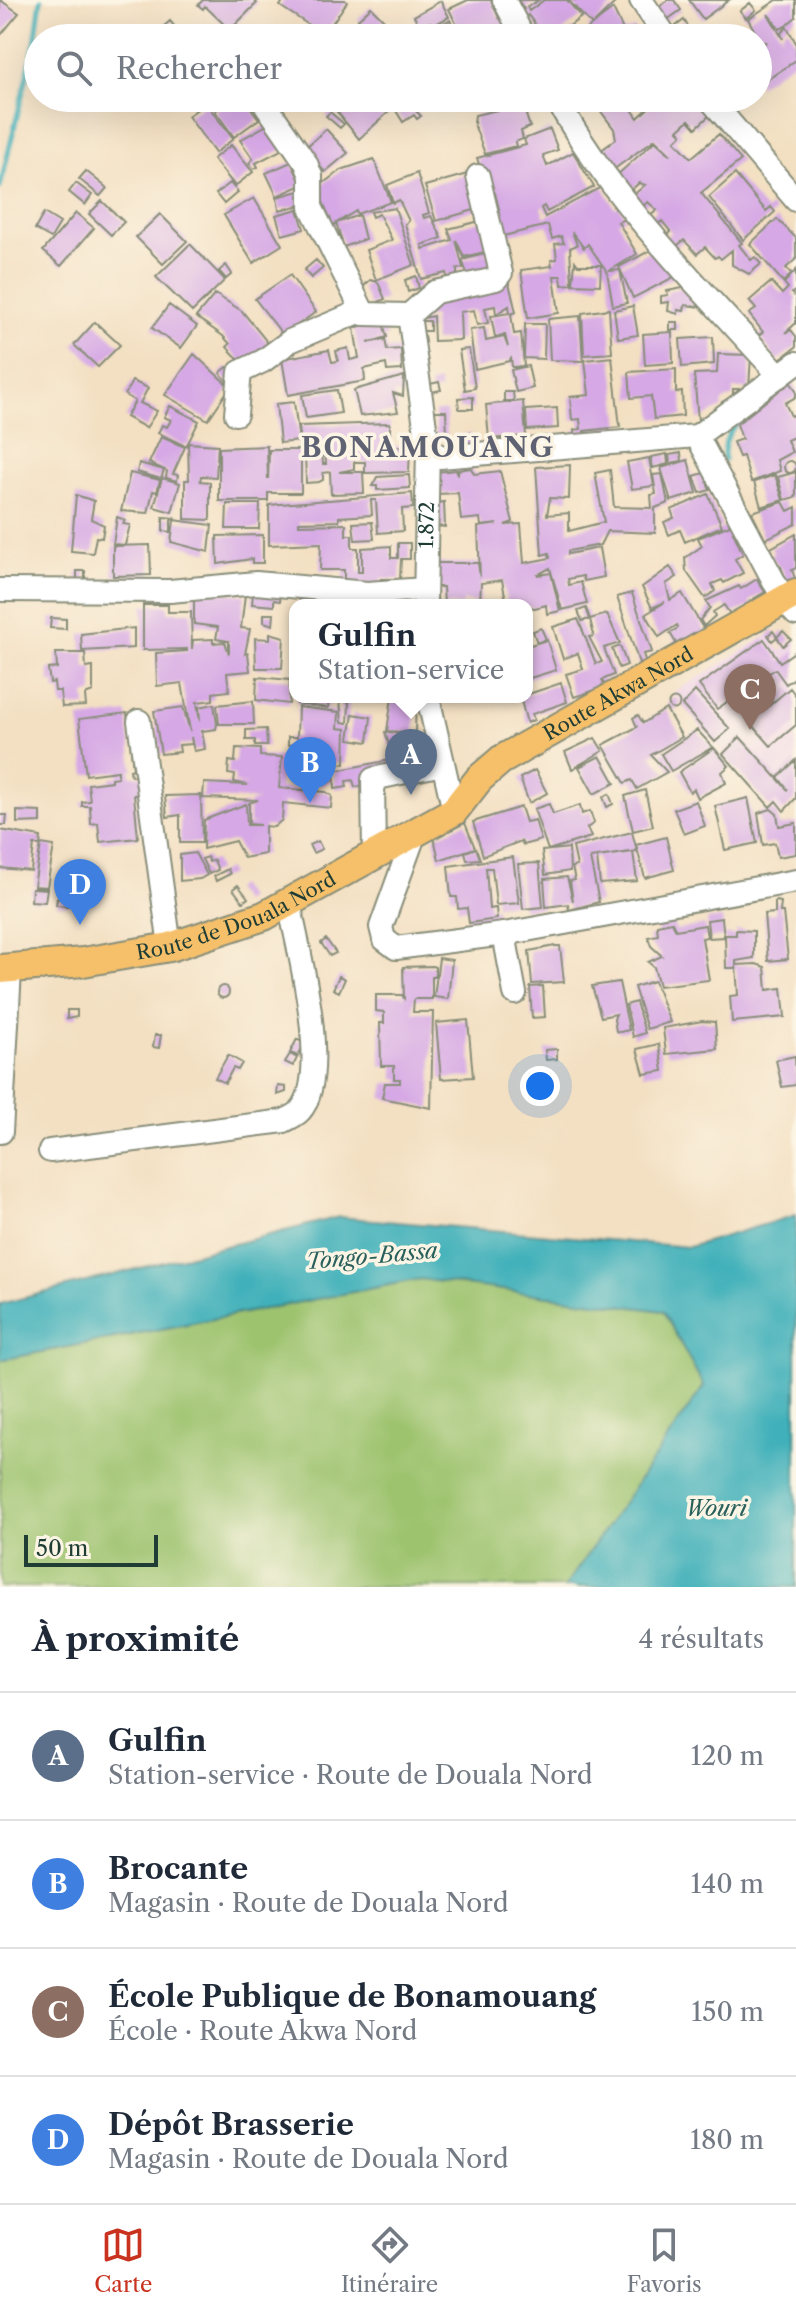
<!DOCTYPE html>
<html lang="fr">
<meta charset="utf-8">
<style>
body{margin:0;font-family:"Libre Caslon Text",serif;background:#f6f6f7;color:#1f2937}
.scale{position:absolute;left:24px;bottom:20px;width:134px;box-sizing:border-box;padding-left:8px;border:4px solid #1f3d34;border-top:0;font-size:22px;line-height:28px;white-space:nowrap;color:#1f3d34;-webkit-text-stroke:6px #fcf5e5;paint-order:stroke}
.you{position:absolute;left:540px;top:1086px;width:28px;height:28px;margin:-20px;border:6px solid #fff;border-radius:50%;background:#1a73e8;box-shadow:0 0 0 12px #1a73e833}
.badge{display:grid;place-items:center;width:52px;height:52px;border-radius:50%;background:#c8321e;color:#fff;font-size:26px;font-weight:700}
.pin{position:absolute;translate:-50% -66px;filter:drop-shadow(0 2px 4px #0008)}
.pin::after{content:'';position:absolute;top:42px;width:28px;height:24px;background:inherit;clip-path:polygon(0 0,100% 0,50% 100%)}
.popup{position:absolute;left:289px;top:599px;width:244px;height:104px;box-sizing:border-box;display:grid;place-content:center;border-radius:16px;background:#fff;filter:drop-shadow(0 2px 6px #0005);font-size:26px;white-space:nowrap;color:#747a83}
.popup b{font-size:30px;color:#1f2937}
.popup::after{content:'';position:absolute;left:50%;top:100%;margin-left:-16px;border:16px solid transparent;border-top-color:#fff}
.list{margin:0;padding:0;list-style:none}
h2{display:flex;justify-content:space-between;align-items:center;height:104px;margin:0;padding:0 32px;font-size:34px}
h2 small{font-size:26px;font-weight:400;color:#747a83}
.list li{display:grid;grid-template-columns:52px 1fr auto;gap:24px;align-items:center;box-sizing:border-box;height:128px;padding:0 32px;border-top:2px solid #e0e1e3}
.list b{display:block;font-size:30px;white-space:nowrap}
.list p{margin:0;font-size:26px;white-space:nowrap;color:#747a83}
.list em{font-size:26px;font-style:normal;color:#747a83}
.icon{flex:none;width:44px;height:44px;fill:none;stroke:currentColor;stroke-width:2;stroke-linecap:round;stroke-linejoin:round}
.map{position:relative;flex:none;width:796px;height:1587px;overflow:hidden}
.search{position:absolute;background:#fff;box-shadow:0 8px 32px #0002;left:24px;right:24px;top:24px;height:88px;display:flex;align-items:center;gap:20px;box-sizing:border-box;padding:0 28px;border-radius:44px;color:#747a83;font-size:30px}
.sheet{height:616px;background:#fff}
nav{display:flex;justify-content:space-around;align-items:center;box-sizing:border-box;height:112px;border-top:2px solid #e0e1e3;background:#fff;font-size:22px;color:#747a83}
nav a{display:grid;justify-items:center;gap:4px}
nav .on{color:#c8321e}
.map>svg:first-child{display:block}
.built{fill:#eed0e8}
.green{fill:#9dc36e;stroke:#5e8051;stroke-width:2}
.water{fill:#40b0ba;stroke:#307677;stroke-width:2}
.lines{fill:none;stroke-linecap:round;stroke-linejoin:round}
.stream{stroke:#40b0ba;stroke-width:5}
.building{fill:#d6a8e5}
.minor-casing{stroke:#898e7a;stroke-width:26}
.major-casing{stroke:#898e7a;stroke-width:32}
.minor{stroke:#fff;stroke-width:22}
.major{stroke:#f6c06b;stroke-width:28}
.labels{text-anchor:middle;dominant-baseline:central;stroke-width:7;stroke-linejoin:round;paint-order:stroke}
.street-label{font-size:20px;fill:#1f3d34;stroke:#fcf5e5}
.water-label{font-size:22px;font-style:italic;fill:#29605c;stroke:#fcf5e5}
.district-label{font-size:28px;font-weight:bold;letter-spacing:2px;fill:#5f6272;stroke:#fcf5e5}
</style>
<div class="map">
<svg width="796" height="1587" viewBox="0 0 796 1587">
<rect width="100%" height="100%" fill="#fcf5e5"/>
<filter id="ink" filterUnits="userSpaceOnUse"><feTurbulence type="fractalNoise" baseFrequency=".0125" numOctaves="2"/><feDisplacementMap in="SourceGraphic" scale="16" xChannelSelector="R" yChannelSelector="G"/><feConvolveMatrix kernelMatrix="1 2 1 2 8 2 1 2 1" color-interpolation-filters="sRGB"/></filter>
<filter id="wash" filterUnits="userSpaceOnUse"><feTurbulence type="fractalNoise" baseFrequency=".006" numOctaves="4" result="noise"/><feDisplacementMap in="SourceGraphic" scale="32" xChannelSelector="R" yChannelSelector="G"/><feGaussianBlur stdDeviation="1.8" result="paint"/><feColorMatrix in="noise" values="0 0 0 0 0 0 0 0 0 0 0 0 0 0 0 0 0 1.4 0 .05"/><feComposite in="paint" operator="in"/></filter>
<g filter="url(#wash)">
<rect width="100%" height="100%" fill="#f3dfc1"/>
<path class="built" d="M768,635L781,651L794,639L796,642V797L779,815L673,693Z"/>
<path class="green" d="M420,1279L663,1311L704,1386L565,1587H0V1360Z"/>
<path class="water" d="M796,1215V1587H565L704,1386L663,1311L420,1279L0,1360V1304L339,1217L689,1247Z"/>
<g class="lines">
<path class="stream" d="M0,187L35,42L41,0
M724,460C722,433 736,423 757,407"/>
</g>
<g id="blocks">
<path class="building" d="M0,0L19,13L0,36Z
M203,0H253L257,3L230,30L205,6L203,9L198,5Z
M284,0H345L347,2L324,35L280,6Z
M468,0H491L499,18L507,15L520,38H486L479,28L462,36L449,9Z
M518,0H539L527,7L529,11L544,0H567L581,17L554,38H545L528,15L523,18L519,12L524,9Z
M568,0H618L593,24L613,9L624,32L634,28L641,37L588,38L594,33L588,28L592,25Z
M668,0H674L681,10L664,22L656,9Z
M689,0H729L703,19Z
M777,0H796V17L784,27L780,29L768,14L783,39L781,33L787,27L796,43V60L758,86V52L766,42H761L748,19Z
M441,1L449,17L432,26L430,22L420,27L414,16Z
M750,3L756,10L746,18L740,11Z
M371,7L386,22L373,34L358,19Z
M450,20L458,38H420L419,34Z
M684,20L691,31L682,38H672L668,32Z
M170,21L180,33L175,38H150Z
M573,29L579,38H560Z
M305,30L312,38H296Z
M392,30L400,38H385Z
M233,98H243L259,119L234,137L215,111Z
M345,98H382L392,109L359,139L334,108Z
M388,98H410L406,101L421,116L417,119L414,115L403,122Z
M483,98H506L488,107Z
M513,98L549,100L526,115L530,127L521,131L523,139L515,142L516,146L485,154L474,124L475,115L515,106Z
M563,98H590L577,107L581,112L576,116Z
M591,98H624L638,118L659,98H697L711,114L696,128L689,120L678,130L682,134L675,141L691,158L719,134L741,160L701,193L742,243L739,245L751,260L755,257L761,264L749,274L732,265V250L721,259L718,256L715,258L705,247L697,254L684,240L673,249L664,239L671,232L662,221L653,228L646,220L657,210L648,202L639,209L630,198L645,185L639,183L630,191L616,176L655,141L671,155L655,139L613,170L599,152L616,139L614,129Z
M206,103L233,139L215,153L188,116Z
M330,112L344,124L340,128L326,116Z
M267,125L283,149L256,163L258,167L254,169L249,163L253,159L240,140Z
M326,129L348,153L325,172L304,149Z
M550,129L558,150L543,155L547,166L573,152L594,187L547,212L544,206L541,208L545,217L603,186L615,208L619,206L626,218L618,222L637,254L609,271L620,270L627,303L613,306L607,272L588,244L584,248L572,232L577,245L570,248L572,284L562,285L561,276H554L559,313L528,318L521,270L552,266L551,260L557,259L555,244L564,243L561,236L552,239L548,225L503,236L494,211L499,209L495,193L489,195L477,158L526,145L524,139Z
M231,145L253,172L235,186L213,159Z
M374,159L391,202L357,214L356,211L333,225L323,202L318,204L313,191L341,170Z
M291,162L302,185L277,196L266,173Z
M86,171L107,188L100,196L79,179Z
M417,173L429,213L423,215L424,218L431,216L442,238L422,245L423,249L452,240L448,229L484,220L489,251L464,257L456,240L463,268L457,269V281L449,283L446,273L421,279L405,224L409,221L399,200L393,203L387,185Z
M471,173L481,208L436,221L425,186Z
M735,174L766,211L771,207L775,212L743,240L709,197Z
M76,183L92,195L85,205L69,192Z
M230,183L238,192L224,204L216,194Z
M299,191L302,205L279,210L277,197Z
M254,198L282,245L253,263L224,215Z
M102,201L124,222L111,235L89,214Z
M395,208L414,265L376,280L366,250L392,240L379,214L372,217L370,212Z
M298,209L304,229L282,235L276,215Z
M44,213L60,223L51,238L35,229Z
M76,213L94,228L61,266L43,251Z
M160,214L187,241L163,264L136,237Z
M359,215L365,239L344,247L336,223Z
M777,219L796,238V259L786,268L792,274L783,282L750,244Z
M190,244L225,280L192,312L156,277Z
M651,250L676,276L633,298L619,267Z
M491,252L496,270L469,278L462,260Z
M316,260L323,268L311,278L304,270Z
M575,261L578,265H601L600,285L573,284Z
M226,265L232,274L226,279L219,271Z
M796,270V290L792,293L796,298V323L785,333L791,330L796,336V347L777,361L759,335L763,332L749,314L756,309L749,301L771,282L782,294L788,288L784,283Z
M290,275L316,312L283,335L255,299Z
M416,276L419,288L408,292L405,280Z
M508,279L516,312L511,314L514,334L521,333L524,366L512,367L511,357L510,361L475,369L470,330L484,328L486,341L504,337L508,347L505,335L495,337L491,316L510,313L509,306L496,314L495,306L485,308L488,323L477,325L474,310L460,312L461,340L434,341L433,316L424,318L426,305Z
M370,280L378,282L385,299L370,306L362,288Z
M688,287L701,307L685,305L684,311L678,310V314L668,311L669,302L661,303V296L668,295L667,291Z
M215,294L242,311L268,343L264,349L242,363L227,347L230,344L223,336L196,317Z
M169,305L197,326L181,348L152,328Z
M633,306L638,335L618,338L614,310Z
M609,309L612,353L584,355L582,313Z
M580,316L583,361L550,360L548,319Z
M378,321L383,323L387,337L368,343L385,339L387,350L401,349L402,370L387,371L386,364L364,369L365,381L288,395L282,359L329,350L332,362L338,361L336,351L348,348L350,360L359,358L354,328Z
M420,321H430V331H421Z
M95,322L120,345L98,367L74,345Z
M670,322H678V330H670Z
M525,324H545L544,359L524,358Z
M672,332L673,363L645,365L643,334Z
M713,337L714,364L682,367L680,339Z
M469,349L475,388L465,390L459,350Z
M194,354L230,387L208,420L165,395Z
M718,354L751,355L749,389H733V396L722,402V408L698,420L694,374L717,373Z
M612,357L620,427L584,431L585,440L575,442L574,430L581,429L580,419L572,420L570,397L589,395L585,360Z
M528,366L533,388L516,392L511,370Z
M227,367L235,375L228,382L220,373Z
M676,369V393L682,392L683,416L654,419L651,396L631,398L629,372Z
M404,376L403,396L393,393L398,412L360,416L354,390Z
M132,381L148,388L140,403L157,411L146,428L126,417L135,401L125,395Z
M439,382L441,390L431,392L430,384Z
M790,382L796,390V397L785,403L791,416L796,414V436L787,440L792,452L777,460L780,471L751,482L743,456L739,457L733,442L742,439L737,424Z
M337,390L341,413L306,418L302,395Z
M504,392H513L514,401H504Z
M473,397V409H459L458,398Z
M523,401L526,436L489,439L486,405Z
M294,402L299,441L280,443L276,404Z
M170,406L199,421L188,443L218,445L216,477L201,476L200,481L210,482V520L185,519V480H189L188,443L185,446L158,433L162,425L167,427L171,420L164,417Z
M557,408L558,428L527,430L526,410Z
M435,411H446L447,435H436Z
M390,423V446L410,447L409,472L365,473V462H354V469L339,472H363L364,493L331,494L330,472L323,473V480L319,482L306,483L305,451L322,450L323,464H326L325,448H301L299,426Z
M471,433L474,446L456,450L453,437Z
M407,436H414L415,445H408Z
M161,437L185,447L173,474L178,475L177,481L166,478L167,471L149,463Z
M267,446L268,479L269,450H301V493H268V501H219V448Z
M681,453L682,461L670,463L669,455Z
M667,454L668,464L653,468L651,457Z
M649,458L654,486L632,489L627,462Z
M688,460L697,493L671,501L661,468Z
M784 467a6 6 0 1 1 12 0a6 6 0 1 1-12 0Z
M139,463L164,470L161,479L137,472Z
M570,465L569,499L550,498L547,515L569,513V531L604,522L595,473L610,470L614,507L652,508L651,495L656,494L653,475L662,474L668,503L655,508V533L607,531L600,545L568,551V554L599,548L604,577L584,581L583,576L568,579L569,585L581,582L587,604L562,610L550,568L537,575L551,573L560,611L547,614L546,605L535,608L507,605L502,580L481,583L480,603L463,601V605H444L443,587H436L437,563H478L480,577L478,527L498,524L481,526L480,518L461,520L458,493L438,494L436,472L456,470L458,475V470L471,468L474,474L500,471L513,522L505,525L521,524L524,563L550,558L549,553L542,555L536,467Z
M796,472V497L784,500L778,477Z
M130,473L160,480L157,492L153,491L148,513L121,511Z
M704,473L710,490L700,493L694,476Z
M409,475L410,488L377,490V486H372L377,477Z
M775,475L783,500L761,507L754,482Z
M162,478L180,483L172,512L154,507Z
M412,493L413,508L402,509L403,531L378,533L376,500H371L372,515L339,517V521L299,522V525L346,524V535H352V548H358V572H362V548L391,546V558H398V543H410V559H401L400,579H381V586L344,582V570H320L321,543L269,545V505Z
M708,494L722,526L685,542L680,530L669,535L664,522L674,518L671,510Z
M76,495L94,501L91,519L104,525L102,538L96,537L93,553L71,551Z
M444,502L445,527L436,526V503Z
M783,502L788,511L796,507V524L764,540L752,512Z
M227,504H260L259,529H226Z
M733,513L740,530L733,532L743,554L735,559L743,573L724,583L722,580L712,584L715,591L705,598L686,571L685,558L702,546L698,538L730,525L726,516Z
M117,517L125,520L123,524L130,525L125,545L113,544Z
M163,517L176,518L171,520V532L163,531Z
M174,520L212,525L209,552L171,542Z
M372,522L374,539L355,540L353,523Z
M796,534V568L792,570L796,581L788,585L781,567L779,568L771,555L774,554L771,548Z
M263,535V563H252V559L218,564L217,536Z
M150,545L151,575L113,576V546Z
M670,567L677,577L666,584L670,600L682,593L706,633L679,648L670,633L678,628L677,625L659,637L646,614L665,602L652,608L642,587Z
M77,571H85V580H77Z
M757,579L765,592L750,601L751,606L730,614L724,605L713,612L715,616L704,626L700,620L710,608L706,601L739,586L741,589Z
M254,585L281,595L280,601L274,600V606L252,604Z
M211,591L245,595L241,628L250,629L245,654L248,653L250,671L227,673L229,691L213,693V700L197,702L200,721L199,707L214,704L217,724L216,729L202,731L205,749L194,751L191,737L192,744L179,745L180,752L161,754L154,711L183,707L190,731L182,683L157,686L156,653L187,651V649L143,650V605H168V612H191L192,649L193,640L213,639V643L225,642L229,654V641L216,639L218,627L194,624V593Z
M632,593L652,652L643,654L646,663L640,666L617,597Z
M300,596L379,597L378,605H300Z
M396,597L414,601V605H395Z
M586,608L590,619L582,621L578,611Z
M264,614H274L273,625L264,622Z
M607,614L620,643L604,648L614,675L602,680L605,687L574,697L566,674L583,669L578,653L563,659L553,627L578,619L596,664L602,662L589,637L594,636L590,619Z
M51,618L66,619V629L50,628Z
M134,628V648L82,651L81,634Z
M541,628L546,639L537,643L533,631Z
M773,631L777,637L783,631L791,639L783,646L777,637L772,641L768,635Z
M270,633L284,637L282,668H256L255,638L270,639Z
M764,639L780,662L796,651V677L786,684L775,669L717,709L699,685Z
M547,640L556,670L527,679V646Z
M620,646L627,665L619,668L612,649Z
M56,653H85L86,668L93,667V692L85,695L86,706L62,707L60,691H55L54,682L50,683L48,669L57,668Z
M257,677L290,680L289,704L256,700Z
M561,683L567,702L532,714L534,720L527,723L520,697Z
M790,688L796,696V725L771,746L750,722Z
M695,691L730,729L715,742L682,705Z
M297,697H329L328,708L297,704Z
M392,697H416L415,733L387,731Z
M668.5 704a5.5 5.5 0 1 1 11 0a5.5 5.5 0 1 1-11 0Z
M340,700L349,702L348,723L342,722Z
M253,701L254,724H219L217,705Z
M298,707L339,712L338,728L346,729L345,764L318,761L317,772L326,769L331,781L320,786L316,775L297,774V765H293V745H288V737H297Z
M666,709L682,737L651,755L667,772L637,789L632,780L625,783L603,745L637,727L633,718L638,715L643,723Z
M127,713L133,769L130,770L131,776H143L144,794L134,795L138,838L100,842L98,823L91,824L90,806H82V802L90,801L88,784L111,781V778L118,777V771L86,775L79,719Z
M353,714L371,717L368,742L349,739Z
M266,729L267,746H255V740H246V730Z
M697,730L713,747L671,771L661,754Z
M385,732L415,735L414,755L397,754L396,745H389Z
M740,737L788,790L778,777L796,760V798L784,811L776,801L770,807L723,754Z
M595,738L603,751L572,769L565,752Z
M236,748L260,749V756L282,757L279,788L326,792L332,796L331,808L283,803L282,820L274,827L265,826V854L244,858L235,841L203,849L204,820L246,804L247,825H260L249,824V803L258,800L203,798L204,783L248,785L234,782L235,775L228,774L229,761L235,762Z
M714,748L729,766L722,772L726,783L698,798L694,789L690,792L679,772Z
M600,756L615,783L594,794L579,767Z
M405,757L414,759L416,768L370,784L355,787L353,780L346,781L347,787L335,789L334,771Z
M535,770L547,793L529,803L520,778Z
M645,790L653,826L633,831L625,796Z
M609,794L613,804L607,807L603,797Z
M201,795L202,843H180V815L167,817L165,796Z
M748,798L757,843L725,850L715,806Z
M696,801L705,826L684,834L674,809Z
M549,804L553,814L580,805L582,814L590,811L594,823L587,828L591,837L548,850L534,809Z
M521,807L526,822L535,820L541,840L523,845L521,841L483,856L473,822Z
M771,809L777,814L779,826L796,823V854L778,857L775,843L763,845L758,813Z
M17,811L41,812V822L17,823Z
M0,815H7L6,825H0Z
M465,823L475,848L439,860L434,838Z
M0,830L41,837L40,845H34L31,871L0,868Z
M632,832L637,851L590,858L599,902L569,910L568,904L546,907L544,879L567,877L573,901L570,881L575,880L572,867L577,866L573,847Z
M666,837L674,870L645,878L636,845Z
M318,841L322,849L313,853L309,845Z
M41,844L54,846L47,887L34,886Z
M476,848L480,859L467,860L465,852Z
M569,848L570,871L545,875L542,851Z
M633,852L637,881L600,884L597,857Z
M195,853L207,875L200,879L180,881V855Z
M207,857L209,862L214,860L218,870L209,874L202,859Z
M513,857L519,903L496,905L492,868H486L489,909L496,908L497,919L469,923L467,908L458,909L457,897H451L448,866Z
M539,863L543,907L523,909L518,864Z
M228,869L230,874L216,881L214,876Z
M238,885L248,898L243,902L233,889Z
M32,888L47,889L45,902L31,901Z
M57,898L69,900L68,906L56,905Z
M775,901L781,902L780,912H783L788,959L768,961L764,914L775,913Z
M722,918L724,937L709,938L707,920Z
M672,922L676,930L705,925L707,937L702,938L709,980L659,986L654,967L648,962L662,956L651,946L648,937L658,935L657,925Z
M736,930L754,931V958L736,961V968H726L725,935H736Z
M326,939L336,953L330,956L321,943Z
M555,946H560L564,982L532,984L529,951Z
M439,958L452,960L448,999L434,997Z
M756,964L765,967L767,990L782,988L785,1017L732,1022L730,996L738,995L736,965Z
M432,966L435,967V977H432V999H414L413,1012H433L431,1108L382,1098L385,1083H400V1079H394V1066H381L380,1023H384V1012L376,1011V995H402L404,998L403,967Z
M339,976L345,979L339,992L333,989Z
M654,981L670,1022L647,1029L634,987Z
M619,982L629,1030L620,1032L616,1031L614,1019L616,1014L601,1017L592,986Z
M543,986L545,1017L532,1018L530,987Z
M217 992a6 6 0 1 1 12 0a6 6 0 1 1-12 0Z
M636,1002L645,1033L633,1037L626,1005Z
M67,1010H77V1017L67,1019Z
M468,1020L473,1077L441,1079L436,1023Z
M702,1021L715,1022L717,1049L666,1054L663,1028Z
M155,1035H161L159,1048L153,1047Z
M297,1039L304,1044L298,1056L290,1053Z
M659,1044L663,1071L644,1074L637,1049Z
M557,1049V1059L546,1060L545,1050Z
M290,1054L297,1058L293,1066L285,1062Z
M228,1055L242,1063L238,1070L233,1068L225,1083L215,1078Z
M795,1056L796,1085L782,1087L776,1060Z
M278,1086L286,1087V1092L277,1095Z"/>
</g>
</g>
<g filter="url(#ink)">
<use href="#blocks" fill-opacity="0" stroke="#898e7a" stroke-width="2"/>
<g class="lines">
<defs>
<g id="minor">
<path d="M504,0L524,38"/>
<path d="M641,0L667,38"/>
<path d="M261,98L306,163L311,176V207L364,314L409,315L435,292L496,279L501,273L478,176"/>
<path d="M556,98C613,203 701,288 780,376"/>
<path d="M709,98L796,200"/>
<path d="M409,315L428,447L440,457L697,436L796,363"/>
<path d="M236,414L240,372L263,361L290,341L361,311"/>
<path d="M697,436L785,602L796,614"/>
<path d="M0,590L170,591L256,583L367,593L425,589"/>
<path id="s1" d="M425,605L428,447"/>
<path d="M428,697L454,811"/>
<path d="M139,721L170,947"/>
<path d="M416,830L381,927L384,939L396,948L504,934L796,881"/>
<path d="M374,854L373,779L442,764"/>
<path d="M504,934L515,993"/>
<path d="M1,1132L10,970"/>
<path d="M50,1151L284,1121C289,1118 296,1116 300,1111C332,1075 298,948 289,903"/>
</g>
<g id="major">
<path id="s2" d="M0,969L83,962L170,947L264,916L454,811L479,779L501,760L796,593"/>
</g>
</defs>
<use href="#minor" class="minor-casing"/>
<use href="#major" class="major-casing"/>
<use href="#minor" class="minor"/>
<use href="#major" class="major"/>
</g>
</g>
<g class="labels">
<g class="street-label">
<text stroke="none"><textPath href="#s1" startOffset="80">1.872</textPath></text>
<text stroke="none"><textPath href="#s2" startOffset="692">Route Akwa Nord</textPath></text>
<text stroke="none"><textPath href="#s2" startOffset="244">Route de Douala Nord</textPath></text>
</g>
<g class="water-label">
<text transform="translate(372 1256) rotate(-5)">Tongo-Bassa</text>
<text x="716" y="1508">Wouri</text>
</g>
<g class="district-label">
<text x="428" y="447">BONAMOUANG</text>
</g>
</g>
</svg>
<div class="scale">50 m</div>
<div class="you"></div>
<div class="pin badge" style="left:411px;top:795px;background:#5c6f8a">A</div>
<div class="popup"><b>Gulfin</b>Station-service</div>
<div class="pin badge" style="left:310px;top:803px;background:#3f7fe0">B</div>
<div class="pin badge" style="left:750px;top:730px;background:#8d6e63">C</div>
<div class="pin badge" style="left:80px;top:925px;background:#3f7fe0">D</div>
<div class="search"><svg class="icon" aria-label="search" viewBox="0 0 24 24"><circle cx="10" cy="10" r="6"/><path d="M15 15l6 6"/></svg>Rechercher</div>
</div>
<section class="sheet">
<h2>À proximité<small>4 résultats</small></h2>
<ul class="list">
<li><span class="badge" style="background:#5c6f8a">A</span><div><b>Gulfin</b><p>Station-service · Route de Douala Nord</p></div><em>120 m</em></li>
<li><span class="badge" style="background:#3f7fe0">B</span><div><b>Brocante</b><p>Magasin · Route de Douala Nord</p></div><em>140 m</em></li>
<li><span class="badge" style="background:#8d6e63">C</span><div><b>École Publique de Bonamouang</b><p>École · Route Akwa Nord</p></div><em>150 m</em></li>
<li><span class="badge" style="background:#3f7fe0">D</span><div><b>Dépôt Brasserie</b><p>Magasin · Route de Douala Nord</p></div><em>180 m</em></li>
</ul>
</section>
<nav>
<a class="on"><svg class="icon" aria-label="map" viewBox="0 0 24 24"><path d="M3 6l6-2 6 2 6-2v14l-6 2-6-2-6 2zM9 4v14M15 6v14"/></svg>Carte</a>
<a><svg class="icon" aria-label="directions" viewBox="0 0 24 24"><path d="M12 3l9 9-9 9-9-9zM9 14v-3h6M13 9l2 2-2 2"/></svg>Itinéraire</a>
<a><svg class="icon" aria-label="saved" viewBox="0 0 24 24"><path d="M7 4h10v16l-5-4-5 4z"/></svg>Favoris</a>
</nav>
